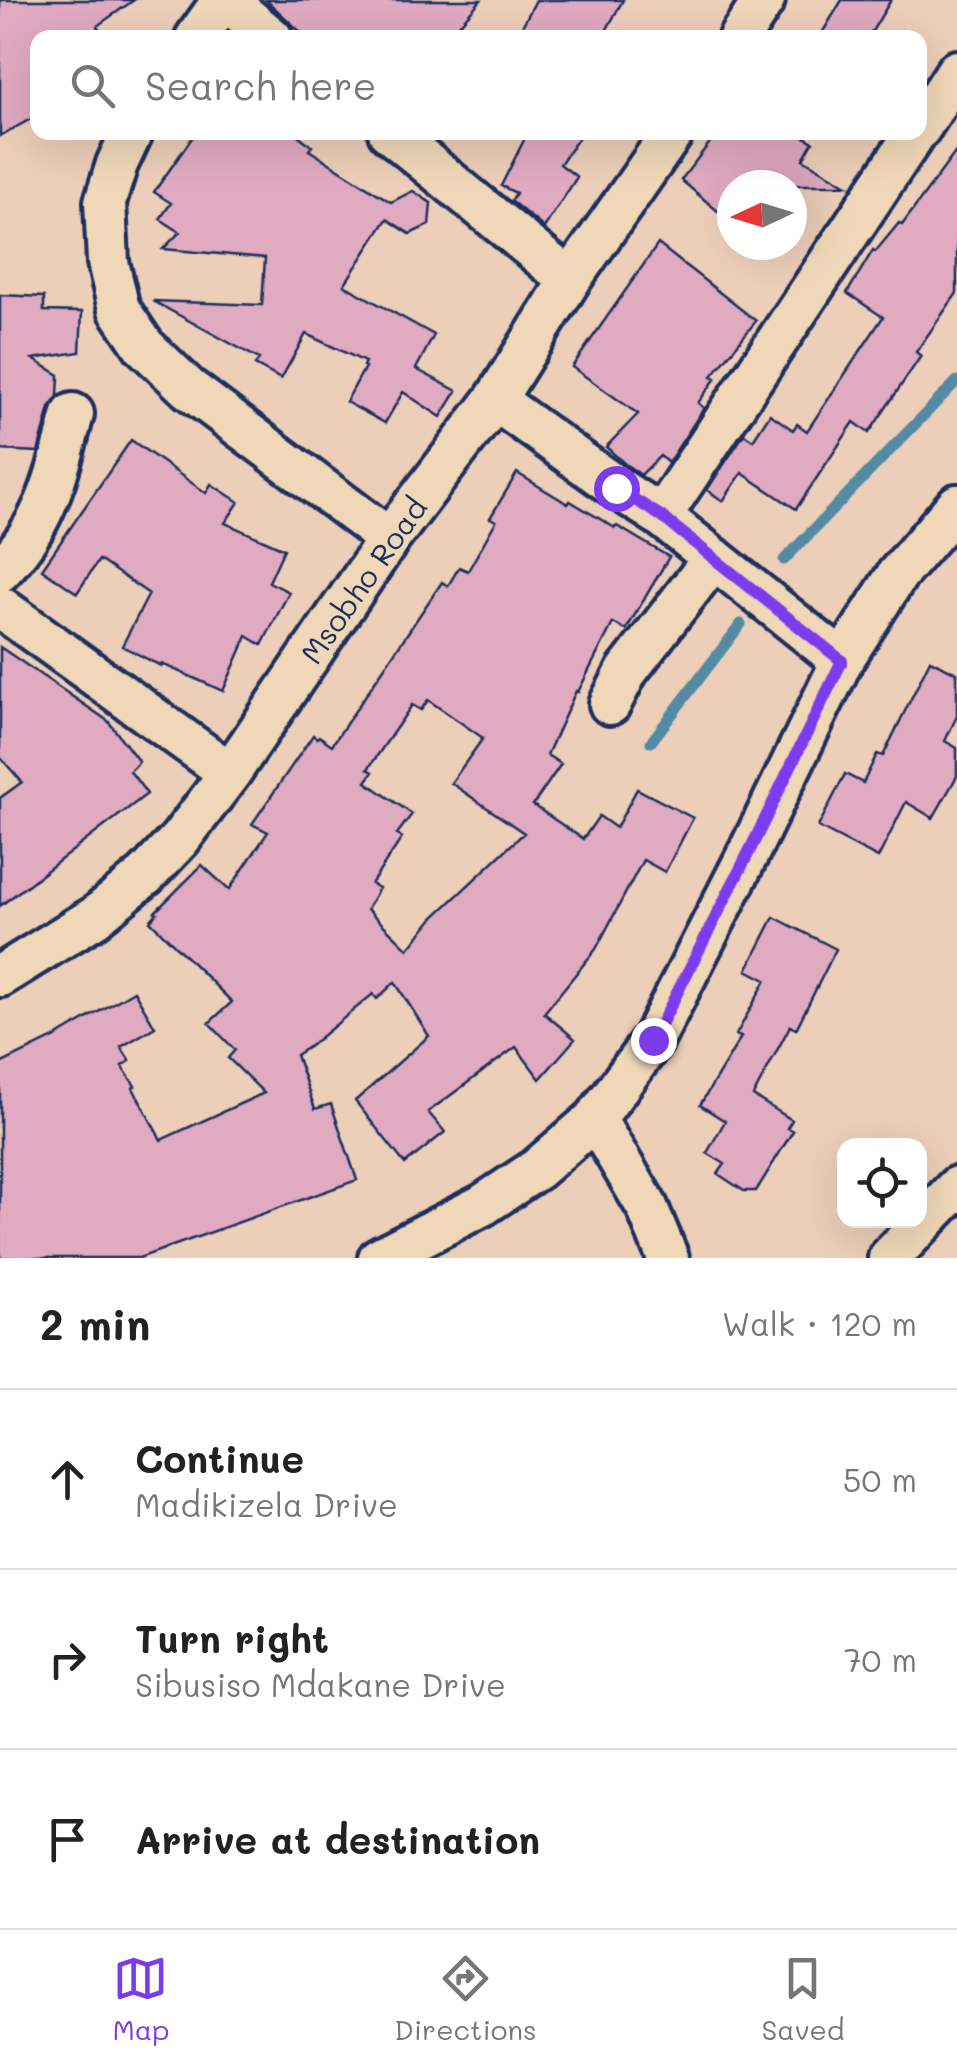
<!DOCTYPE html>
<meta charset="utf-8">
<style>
body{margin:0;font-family:Mali,sans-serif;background:#f2f2f2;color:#222}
.controls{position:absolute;right:30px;bottom:30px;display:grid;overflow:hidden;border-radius:20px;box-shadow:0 10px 40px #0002}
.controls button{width:90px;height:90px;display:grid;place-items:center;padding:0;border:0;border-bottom:2px solid #e0e0e0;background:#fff;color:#222;font:50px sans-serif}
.compass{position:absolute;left:717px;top:170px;width:90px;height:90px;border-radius:50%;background:#fff;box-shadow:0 10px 40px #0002;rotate:266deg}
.stop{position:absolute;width:30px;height:30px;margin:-22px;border:8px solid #7c3aed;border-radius:50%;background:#fff}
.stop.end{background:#7c3aed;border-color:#fff;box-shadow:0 2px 10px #0008}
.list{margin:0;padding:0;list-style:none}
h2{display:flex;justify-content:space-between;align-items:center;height:130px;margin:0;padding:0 40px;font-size:42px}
h2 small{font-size:32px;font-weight:400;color:#767676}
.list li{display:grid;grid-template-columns:65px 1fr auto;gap:30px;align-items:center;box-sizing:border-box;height:180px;padding:0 40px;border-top:2px solid #e0e0e0}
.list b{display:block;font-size:38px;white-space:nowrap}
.list p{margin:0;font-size:32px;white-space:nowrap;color:#767676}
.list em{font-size:32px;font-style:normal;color:#767676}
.icon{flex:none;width:55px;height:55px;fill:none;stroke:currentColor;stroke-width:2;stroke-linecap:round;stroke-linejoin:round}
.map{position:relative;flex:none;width:957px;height:1258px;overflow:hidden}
.search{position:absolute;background:#fff;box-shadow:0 10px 40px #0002;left:30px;right:30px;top:30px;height:110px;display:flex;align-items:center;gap:25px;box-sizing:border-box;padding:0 35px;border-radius:20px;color:#767676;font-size:38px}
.sheet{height:670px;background:#fff}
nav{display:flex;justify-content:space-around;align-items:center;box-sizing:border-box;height:140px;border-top:2px solid #e0e0e0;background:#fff;font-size:28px;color:#767676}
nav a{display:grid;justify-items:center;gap:5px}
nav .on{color:#7c3aed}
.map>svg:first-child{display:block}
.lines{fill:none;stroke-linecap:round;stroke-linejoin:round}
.stream{stroke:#528aa4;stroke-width:11}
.building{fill:#e0aac1;stroke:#1b2f5e;stroke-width:2.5;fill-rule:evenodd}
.minor-casing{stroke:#1b2f5e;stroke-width:48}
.minor{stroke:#efd7b7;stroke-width:40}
.route{stroke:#7c3aed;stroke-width:12}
.labels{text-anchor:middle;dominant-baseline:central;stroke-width:10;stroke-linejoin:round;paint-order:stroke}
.street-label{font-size:30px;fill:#1b2f5e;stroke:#efd7b7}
</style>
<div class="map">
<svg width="957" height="1258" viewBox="0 0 957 1258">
<rect width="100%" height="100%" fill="#ecceb9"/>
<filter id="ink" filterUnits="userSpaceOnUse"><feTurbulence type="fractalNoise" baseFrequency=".01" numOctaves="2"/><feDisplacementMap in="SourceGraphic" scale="20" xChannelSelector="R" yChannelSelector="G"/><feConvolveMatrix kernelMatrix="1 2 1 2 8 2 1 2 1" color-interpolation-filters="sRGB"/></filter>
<g filter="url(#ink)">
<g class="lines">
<path class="stream" d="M784,560L957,381
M651,742L741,624"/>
</g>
<path class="building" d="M0,0H134L97,26L104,38H38V115L0,136Z
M266,0H481L447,38H307Z
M536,0H623L602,38H516Z
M842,0H891L868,38H819Z
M196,132H294L312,146L309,150L391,202L413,191L431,203L429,225L410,234L387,219L344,285L434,335L416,369L457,391L441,417L403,392L385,423L346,402L365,367L363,366L365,362L306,334L281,379L255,365L259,359L153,301L262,305L265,258L163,249L180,232L160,219L171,203L154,192Z
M528,132H583L560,164L577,177L544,228L511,201L516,193L501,186Z
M718,132H796L813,142L803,159L847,185H732V223L681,180Z
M957,150V293L916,352L921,356L869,433L854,422L796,509L742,473L723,501L707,490L744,434L753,440L770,414L793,430L797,424L807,431L883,317L847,293L873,250L875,252L899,223L902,225Z
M658,244L756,321L712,376L716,378L698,403L704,408L668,463L660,456L641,475L625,464L606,447L638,414L572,367Z
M0,295L44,297V311L82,312L80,352L33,359L59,375L58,396L50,408L38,452L0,450Z
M131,440L206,493L211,484L239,502L225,523L284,549L269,582L289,592L262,645L247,636L223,691L162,664L161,666L122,646L149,594L99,560L77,593L42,569Z
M517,473L568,504L570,501L615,528L617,526L669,557L626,630L613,623L578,692L576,691L547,755L561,764L533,805L583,839L599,816L616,828L637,789L693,818L665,872L643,860L596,949L544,1013L575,1039L540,1079L516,1047L428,1112L445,1132L405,1164L355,1101L429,1036L395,982L377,999L373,994L310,1046L296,1055L315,1109L331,1104L357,1180L139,1258H0V1064L54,1038L134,991L155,1027L121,1047L130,1061L122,1066L135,1086L133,1088L161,1140L264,1093L228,1058L235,1050L209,1023L232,1002L150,921L157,913L155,912L202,865L229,890L268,832L252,824L313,735L317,738L319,736L332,745L442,582L448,586L459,567L468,571L496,521L490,518ZM428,700L483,738L451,783L524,833L433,918L408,949L367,909L379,888L371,884L402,838L397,834L412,814L366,782L373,772L368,769L412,705L421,710Z
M0,647L108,721L139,762L130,771L147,794L0,906V798L22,782L0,757Z
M930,660L957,673V716L945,741L957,748V776L933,818L906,802L878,858L818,827L845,774L863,783L877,754L883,756Z
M774,917L836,949L796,1029L790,1026L753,1096L792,1120L787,1128L793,1131L756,1191H744L718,1174L725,1164L707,1153L725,1121L700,1105L741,1037L736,1035L766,980L747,970Z"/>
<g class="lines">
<defs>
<path id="minor" d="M226,0L272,38
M196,38L223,0
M739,38L764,0
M920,128L957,71
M132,132L117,164L105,202L108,262L119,309L144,346L188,388L389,539
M389,132L570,280
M495,400L616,487L661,516L842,661
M661,516L916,132
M0,571C47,523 56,477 73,414
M0,607L230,773
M610,704L627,671L714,558
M0,976L95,917L146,875L180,839L230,773L389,539L495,400L570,280L673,132
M595,1119L647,1207L668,1258
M379,1258L483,1205L537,1169L595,1119L653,1040L748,854L842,661L897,575L957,505
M889,1258L957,1187"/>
</defs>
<use href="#minor" class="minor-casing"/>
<use href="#minor" class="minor"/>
</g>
</g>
<g class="lines" filter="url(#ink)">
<path class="route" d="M616,488L661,516L842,661L748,854L653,1040"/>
</g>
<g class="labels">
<g class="street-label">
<text transform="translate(363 580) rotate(-55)">Msobho Road</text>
</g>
</g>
</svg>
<div class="controls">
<button><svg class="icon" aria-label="locate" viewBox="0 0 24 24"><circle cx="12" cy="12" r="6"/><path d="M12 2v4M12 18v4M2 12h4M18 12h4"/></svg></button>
</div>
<svg class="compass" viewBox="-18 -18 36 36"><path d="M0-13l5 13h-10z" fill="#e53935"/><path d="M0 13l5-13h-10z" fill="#767676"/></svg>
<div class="stop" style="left:616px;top:488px"></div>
<div class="stop end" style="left:653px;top:1040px"></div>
<div class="search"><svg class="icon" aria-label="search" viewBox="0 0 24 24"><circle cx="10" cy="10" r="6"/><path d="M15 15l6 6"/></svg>Search here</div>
</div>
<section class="sheet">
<h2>2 min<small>Walk · 120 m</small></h2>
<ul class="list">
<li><svg class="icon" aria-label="ahead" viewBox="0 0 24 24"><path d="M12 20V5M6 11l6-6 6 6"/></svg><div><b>Continue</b><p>Madikizela Drive</p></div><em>50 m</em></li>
<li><svg class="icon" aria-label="right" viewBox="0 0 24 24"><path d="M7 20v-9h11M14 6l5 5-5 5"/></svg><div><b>Turn right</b><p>Sibusiso Mdakane Drive</p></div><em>70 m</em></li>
<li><svg class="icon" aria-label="arrive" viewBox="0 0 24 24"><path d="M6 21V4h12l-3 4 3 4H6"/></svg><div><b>Arrive at destination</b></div></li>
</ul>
</section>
<nav>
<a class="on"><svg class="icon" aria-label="map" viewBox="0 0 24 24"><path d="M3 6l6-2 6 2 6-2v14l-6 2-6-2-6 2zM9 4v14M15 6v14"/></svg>Map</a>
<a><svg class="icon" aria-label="directions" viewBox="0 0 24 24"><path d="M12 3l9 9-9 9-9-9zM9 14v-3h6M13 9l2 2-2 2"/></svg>Directions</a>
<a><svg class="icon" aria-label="saved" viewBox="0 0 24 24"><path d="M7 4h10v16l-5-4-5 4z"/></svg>Saved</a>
</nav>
